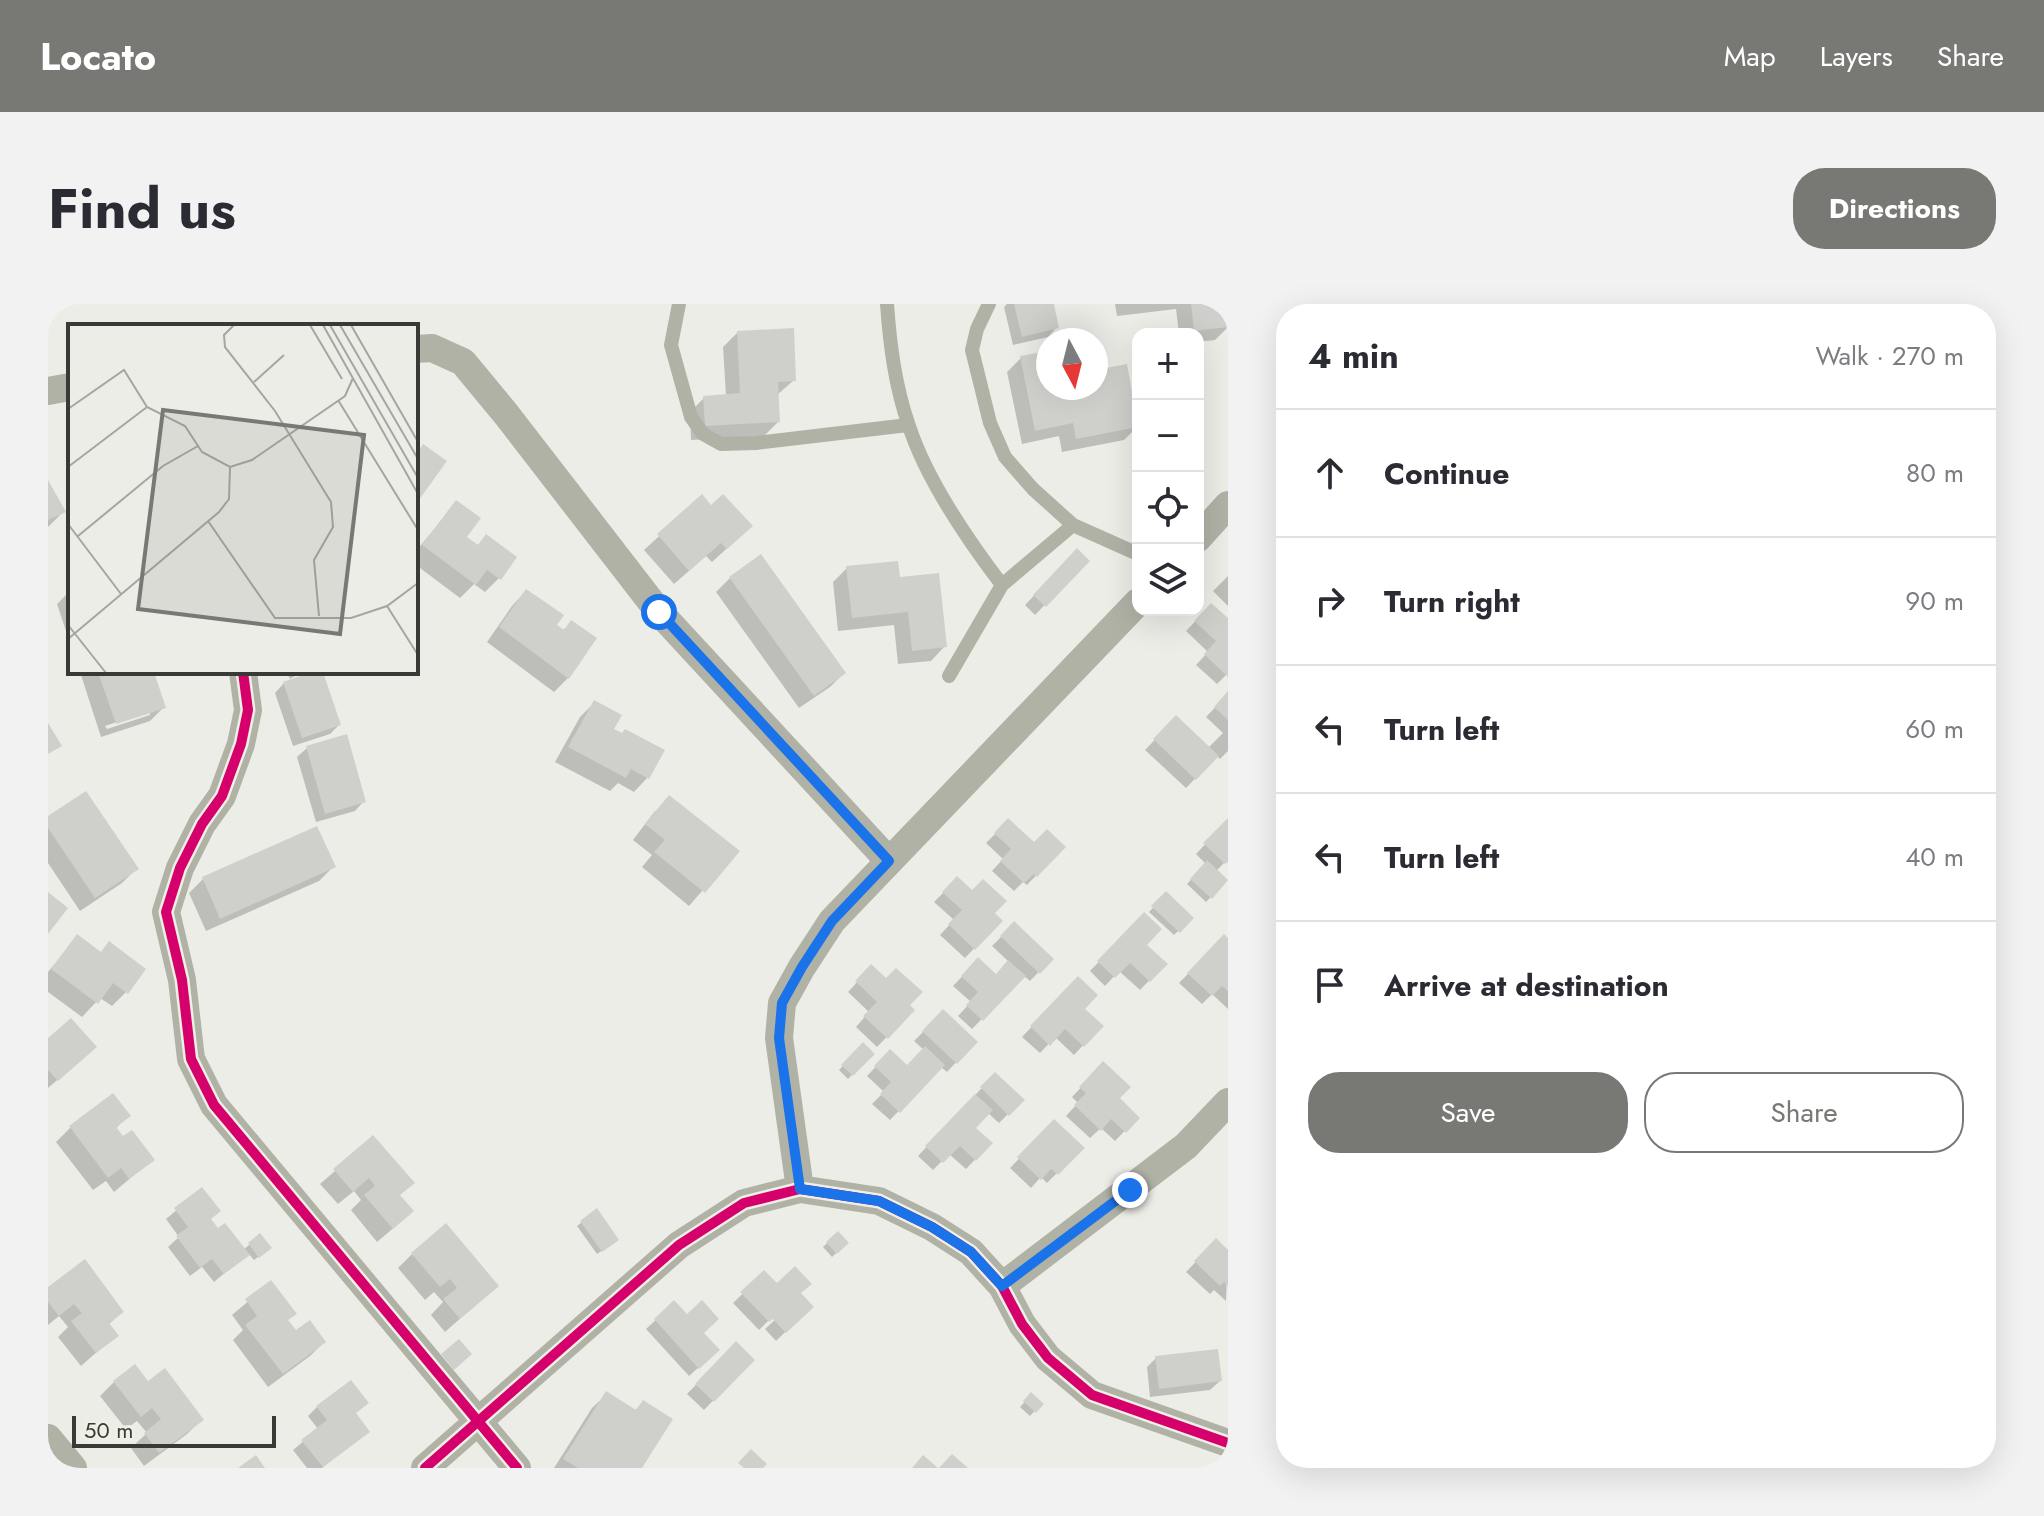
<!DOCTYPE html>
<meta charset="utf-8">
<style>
body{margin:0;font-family:Jost,sans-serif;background:#f2f2f3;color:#2b2b33}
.controls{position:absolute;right:24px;top:24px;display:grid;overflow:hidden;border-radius:16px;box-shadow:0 8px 32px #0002}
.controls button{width:72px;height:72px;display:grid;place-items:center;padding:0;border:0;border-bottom:2px solid #e1e1e2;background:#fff;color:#2b2b33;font:40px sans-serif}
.compass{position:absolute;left:988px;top:24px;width:72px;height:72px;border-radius:50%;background:#fff;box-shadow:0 8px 32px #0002;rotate:173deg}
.scale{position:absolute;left:24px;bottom:20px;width:204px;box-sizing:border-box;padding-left:8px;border:4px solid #393a36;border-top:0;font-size:22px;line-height:28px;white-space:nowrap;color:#393a36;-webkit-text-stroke:6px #eef0e5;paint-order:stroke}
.stop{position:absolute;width:24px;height:24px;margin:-18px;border:6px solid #1a73e8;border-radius:50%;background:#fff}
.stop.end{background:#1a73e8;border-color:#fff;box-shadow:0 2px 8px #0008}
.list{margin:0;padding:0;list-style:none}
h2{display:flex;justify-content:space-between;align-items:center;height:104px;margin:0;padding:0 32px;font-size:34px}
h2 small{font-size:26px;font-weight:400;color:#7c7c81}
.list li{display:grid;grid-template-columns:52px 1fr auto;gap:24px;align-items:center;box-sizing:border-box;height:128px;padding:0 32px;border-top:2px solid #e1e1e2}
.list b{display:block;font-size:30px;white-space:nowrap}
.list em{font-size:26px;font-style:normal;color:#7c7c81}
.actions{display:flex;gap:16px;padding:24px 32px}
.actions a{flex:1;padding:18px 0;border:2px solid #787974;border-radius:32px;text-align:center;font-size:28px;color:#787974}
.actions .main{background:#787974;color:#fff}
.icon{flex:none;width:44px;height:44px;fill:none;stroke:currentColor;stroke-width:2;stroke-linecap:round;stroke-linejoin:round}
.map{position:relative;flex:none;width:1180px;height:1164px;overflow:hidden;border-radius:32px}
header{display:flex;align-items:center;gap:48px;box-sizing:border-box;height:112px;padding:0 40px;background:#787974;color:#fff}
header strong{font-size:38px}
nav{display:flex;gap:44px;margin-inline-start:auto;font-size:28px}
.intro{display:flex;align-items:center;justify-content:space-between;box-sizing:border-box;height:192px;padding:0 48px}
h1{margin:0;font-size:56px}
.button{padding:20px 36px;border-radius:32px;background:#787974;color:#fff;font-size:28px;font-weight:700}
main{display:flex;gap:48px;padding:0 48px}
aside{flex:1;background:#fff;border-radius:32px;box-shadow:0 8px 32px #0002}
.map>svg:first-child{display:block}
.shadow{fill:#0003;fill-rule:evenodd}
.building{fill:#cfcfcb}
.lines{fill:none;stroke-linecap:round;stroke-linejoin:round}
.service{stroke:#b0b2a6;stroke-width:14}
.minor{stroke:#b0b2a6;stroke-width:28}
.cycleway-casing{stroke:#eef0e5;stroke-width:15}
.cycleway{stroke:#d6006c;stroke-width:10}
.route{stroke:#1a73e8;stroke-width:10}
.inset-road{fill:none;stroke:#a5a5a1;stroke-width:2}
.view{fill:#787974;fill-opacity:0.15;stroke:#787974;stroke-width:4}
.inset-edge{fill:none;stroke:#393a36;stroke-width:4}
</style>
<header>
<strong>Locato</strong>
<nav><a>Map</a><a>Layers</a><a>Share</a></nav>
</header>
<div class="intro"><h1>Find us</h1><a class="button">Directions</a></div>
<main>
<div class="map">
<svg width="1180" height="1164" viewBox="0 0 1180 1164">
<rect width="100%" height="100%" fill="#edede8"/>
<path class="shadow" d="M959,0H1004L1009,23L1000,33L965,41L956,3Z
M1067,0H1178L1180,23L1167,36L1150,38V30H1131L1128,5L1069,12Z
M689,29L746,76L729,91L730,118L716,132L643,136L642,108L656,94L678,92L675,43Z
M1000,49V84H1048V68L1078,62L1090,122L1076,136L1014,148L1011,132L974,140L959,68L973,54Z
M0,180L15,208L0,223Z
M654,193L688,236L664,258L658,252L626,280L596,246Z
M408,199L416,233L429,242L438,233L451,274L437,288L426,280L412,294L368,261V247Z
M1029,247L1039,257L987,311L977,301Z
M799,264L851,275L897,342L883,357L850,360L846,321L790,327L785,278Z
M1180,272V302L1165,287Z
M682,274L796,369L782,383L751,404L668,288Z
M22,287V339L9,300Z
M478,287L506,322L514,327L523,319L520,374L506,388L439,338L464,302Z
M1163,301L1180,316V369L1169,380L1148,361L1160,348L1138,327Z
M32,368H104L116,403L102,417L53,433ZM102,407V411L59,425L57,422Z
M238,368H254L242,375Z
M273,368L291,421L282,430L245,442L227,389L236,379Z
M1180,390V447L1172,455L1169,452L1138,484L1097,446L1128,414L1160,444L1175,429L1158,413Z
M546,399L600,473L586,488L570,479L562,487L507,458L532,413Z
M259,444L316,497L307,507L268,518L249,453Z
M607,507L689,547L641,602L594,563L604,551L585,536Z
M0,515L88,565L74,579L32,607L0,559Z
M1180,516V555L1168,567L1178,577L1158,598L1139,580L1158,560L1148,550Z
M960,517L986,541L1015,543L979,581L975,578L966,587L944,567L955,555L938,539Z
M286,562L271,577L158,627L141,589L155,575Z
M909,575L952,617L917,654L892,631L906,616L886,598Z
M1118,590L1143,614L1126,631L1101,608Z
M1096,611L1097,641L1117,660L1092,686L1071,667L1057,682L1042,667Z
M966,620L1003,655L982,677L976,672L924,725L910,712L923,698L905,682L930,656L947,672L961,658L944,642Z
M29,633L52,649L78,688L64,702L52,694L34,713L0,688V668Z
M1176,633L1180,637V705L1164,690L1154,700L1131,679Z
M823,663L865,706L829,743L808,723L821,708L800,688Z
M1030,674L1034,705L1053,722L1026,751L1007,733L992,749L974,733Z
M895,708L927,738L899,768L893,763L842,816L824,800L836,788L819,772L842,748L859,764L876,746L866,737Z
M0,736L37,752L0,784Z
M815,741L824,750L800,775L791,766Z
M1055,760L1069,794L1089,814L1067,837L1053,824L1042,834L1018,812L1030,799L1024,793Z
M947,770L974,796L951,819L940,809L925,824L942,840L918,865L901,850L885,866L870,852Z
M65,792L80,812L67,825L74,835L104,856L66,888L58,877L45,886L8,838L22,824Z
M1006,818L1034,844L999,879L993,873L983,884L962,864Z
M325,834L350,892L349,921L329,938L303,906L313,896L306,887L290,900L272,880Z
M154,885L162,916L169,927L195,946L212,932L217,948L206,956L200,949L166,978L154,963L142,972L120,943L131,933L118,915Z
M549,907L565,939L549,950L529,922Z
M789,930L798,939L784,953L775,943Z
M1168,937L1180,946L1178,997L1166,986L1162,990L1138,968Z
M364,950L449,982L397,1028L383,1011L395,998L386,988L377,996L350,964Z
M716,969L729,982L751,990L763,1003L728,1037L717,1025L730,1013L727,1010L711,1026L685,999Z
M222,979L238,1017L248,1029L276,1038L262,1052L220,1083L185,1036L195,1026L184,1011Z
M0,986L74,1008L60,1021L68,1031L33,1062L10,1033L20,1023L11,1012L0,1021Z
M626,999L654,1030L660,1055L641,1072L598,1025Z
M688,1040L704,1056L656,1106L639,1090Z
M1108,1054L1172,1077L1162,1086L1102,1093L1099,1063Z
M66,1078L99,1080L153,1116L139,1130L96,1162L83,1144L99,1129L89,1117L78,1125L52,1092Z
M559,1090L586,1107L595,1099L591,1164H506L544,1104Z
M983,1091L993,1100L982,1112L972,1103Z
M269,1103L307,1110L320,1127L274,1164H259L245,1146L270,1125L260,1112Z"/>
<path class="building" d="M966,0H1006L1011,24L974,33Z
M1143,0H1180V23L1146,27Z
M746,24L748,77L730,78L732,118L657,122L655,92L692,89L689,27Z
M1000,47V84H1048V66L1079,60L1090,123L1028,135L1025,119L987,127L972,52Z
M375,140L399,157L368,200V151Z
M0,176L18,208L0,216Z
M654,190L663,201L675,190L705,222L679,245L673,239L641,267L609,230Z
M408,196L433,214L419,233L430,241L438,230L469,253L453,276L439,266L428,281L374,241Z
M1029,244L1042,257L998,303L985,291Z
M713,250L798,369L766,392L681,273Z
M850,257L852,273L891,269L899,343L864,347L860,308L804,314L798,262Z
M478,285L516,311L509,321L516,326L523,316L549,334L521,375L451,323Z
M1163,299L1180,314V373L1156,350L1168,337L1146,317Z
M50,368H106L118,404L68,420Z
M264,368H275L293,421L254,434L235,378Z
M1180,387V416L1166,403Z
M546,396L574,411L566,425L574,429L577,425L617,446L601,475L583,465L578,474L520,443Z
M1128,411L1171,452L1148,476L1105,435Z
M0,419L14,442L0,450Z
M299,430L318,498L277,510L258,442Z
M38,487L91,565L47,594L0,524V512Z
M621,491L692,547L657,589L606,548L617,536L597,520Z
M960,514L986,538L999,525L1018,543L989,573L986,570L976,579L952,557L963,545L946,529Z
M1180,514V558L1177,560L1155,539Z
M269,522L288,563L172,615L154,573Z
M1159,556L1180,576L1164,595L1142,575Z
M909,572L924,586L935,575L959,597L947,609L955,617L927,646L900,620L914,606L894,588Z
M1118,587L1146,614L1132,629L1103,602Z
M0,588L20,604L0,630Z
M1096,608L1114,625L1099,641L1120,660L1102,678L1082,659L1067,674L1049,657Z
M966,617L1006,655L992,670L952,632Z
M29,630L53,648L61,637L98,665L80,690L65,679L50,700L3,665Z
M1176,630L1180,634V687L1174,682L1164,692L1139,669Z
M930,653L948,670L960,656L978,672L935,717L918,701L930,688L913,672Z
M823,660L838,674L848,664L875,688L862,701L867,706L840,735L815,712L829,698L807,677Z
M1030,672L1050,691L1037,705L1056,722L1036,743L1017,725L1002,742L982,722Z
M895,705L930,738L909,760L874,727Z
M23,714L49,743L10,777L0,766V734Z
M815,738L827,750L805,772L793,761Z
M877,742L897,761L852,809L832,790L843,778L826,762L842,745L859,761Z
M1055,757L1083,783L1072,794L1092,814L1078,829L1063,815L1053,827L1026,801L1038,789L1031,783Z
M947,768L977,796L961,812L932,783Z
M65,789L83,812L68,823L75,832L84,826L107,856L81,875L73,864L60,874L21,822Z
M927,790L945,806L928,824L945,839L928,857L912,842L895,859L877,842Z
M1006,815L1037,844L1010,871L1003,865L993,876L969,853Z
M325,831L367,879L352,891L366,907L345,925L316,891L327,882L321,874L305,888L285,865Z
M154,883L173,907L163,915L170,924L177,919L202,951L176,970L164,955L152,964L128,932L140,923L126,904Z
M549,904L571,936L554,948L532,917Z
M398,919L451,982L412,1015L395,995L409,984L402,975L392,983L363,949Z
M790,927L801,939L789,950L778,938Z
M212,929L224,944L211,954L200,939Z
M1168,934L1180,946V982L1176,978L1172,982L1146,957Z
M37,955L76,1008L61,1019L71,1032L48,1049L23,1017L34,1009L26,1000L11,1012L0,998V983Z
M747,962L764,980L753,989L766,1003L738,1029L725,1015L721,1018L692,988L716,966L729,979Z
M223,976L249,1010L240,1016L248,1026L262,1016L278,1038L235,1070L197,1021L209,1012L197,995Z
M626,996L639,1010L654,996L671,1015L656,1029L672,1046L651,1065L606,1015Z
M411,1035L424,1050L406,1066L393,1050Z
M688,1037L707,1056L666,1098L647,1080Z
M1170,1045L1174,1077L1111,1085L1107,1052Z
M87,1060L100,1077L117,1064L156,1116L111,1149L96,1129L113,1115L104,1104L93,1113L65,1077Z
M303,1076L321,1099L308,1109L322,1128L275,1163L253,1136L279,1116L268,1102Z
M558,1087L588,1106L595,1096L625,1115L594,1164H530L515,1155Z
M983,1088L996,1100L988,1109L975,1097Z
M703,1145L719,1160L715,1164H696L690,1159Z
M904,1150L920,1164H891Z
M208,1151L217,1164H190Z
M875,1151L890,1164H864Z"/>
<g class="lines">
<path class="service" d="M631,0L623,41L643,113L655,130L673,140L708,139L860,121
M839,0C842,41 847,82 861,122C879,177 919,235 954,281
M941,0L929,25L924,46L942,119L957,153L985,185L1025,221L1090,250
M901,372L954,281L1025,221"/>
<path class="minor" d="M368,45L384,44L415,58L458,110L611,308L841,557
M0,87L22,83
M1150,234L1180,201
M195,368L200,406L193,440L174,492L154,520L132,564L118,608L134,676L143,755L166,801L469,1164
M752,885L731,734L734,699L754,663L784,617L1090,298
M954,982L1138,842L1180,798
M0,1134L25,1164
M377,1164L631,941L696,899L752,885L831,897L884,923L923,948L954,982L974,1020L1000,1054L1044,1091L1180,1139"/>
<defs>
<path id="cycleway" d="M195,368L200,406L193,440L174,492L154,520L132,564L118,608L134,676L143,755L166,801L469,1164
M377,1164L631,941L696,899L752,885L831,897L884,923L923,948L954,982L974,1020L1000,1054L1044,1091L1180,1139"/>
</defs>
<use href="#cycleway" class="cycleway-casing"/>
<use href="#cycleway" class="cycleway"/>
</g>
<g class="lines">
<path class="route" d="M611,308L841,557L784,617L754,663L734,699L731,734L752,885L831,897L884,923L923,948L954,982L1082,886"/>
</g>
<g transform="translate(20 20)">
<rect width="350" height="350" fill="#edede8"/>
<path class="inset-road" d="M166,1L156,11L157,23L207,87L263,178L265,203L246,236L251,292M242,1L274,55M255,1L350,170M262,1L350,154M272,1L350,135M283,1L350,118M186,58L216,31M270,76L350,206M0,85L56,46L79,83L117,102L134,128L162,143L184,136L277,72L285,54M0,143L79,83M140,197L207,294H283L319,282L350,259M0,200L53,270M10,212L95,142L130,122M319,282L350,331M0,301L38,349M0,315L151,188L161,175L162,143"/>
<path class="view" d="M95,86L296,111L272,310L70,285Z"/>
<rect width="350" height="350" class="inset-edge"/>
</g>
</svg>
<div class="controls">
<button>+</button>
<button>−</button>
<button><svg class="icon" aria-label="locate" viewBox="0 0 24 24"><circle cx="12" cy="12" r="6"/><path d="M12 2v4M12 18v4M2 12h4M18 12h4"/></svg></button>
<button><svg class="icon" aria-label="layers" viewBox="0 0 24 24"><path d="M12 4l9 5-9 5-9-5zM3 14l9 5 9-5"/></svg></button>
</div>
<svg class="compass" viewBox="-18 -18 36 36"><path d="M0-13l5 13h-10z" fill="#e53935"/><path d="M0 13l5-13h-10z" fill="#7c7c81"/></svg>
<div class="scale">50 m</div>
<div class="stop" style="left:611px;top:308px"></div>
<div class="stop end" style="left:1082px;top:886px"></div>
</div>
<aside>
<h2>4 min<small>Walk · 270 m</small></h2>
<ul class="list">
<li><svg class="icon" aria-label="ahead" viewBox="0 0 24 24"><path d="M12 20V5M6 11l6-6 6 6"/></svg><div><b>Continue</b></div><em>80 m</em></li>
<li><svg class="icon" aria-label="right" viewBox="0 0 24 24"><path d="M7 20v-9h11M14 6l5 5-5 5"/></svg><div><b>Turn right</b></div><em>90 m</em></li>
<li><svg class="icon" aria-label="left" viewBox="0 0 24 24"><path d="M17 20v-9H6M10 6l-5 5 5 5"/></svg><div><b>Turn left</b></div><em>60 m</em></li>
<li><svg class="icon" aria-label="left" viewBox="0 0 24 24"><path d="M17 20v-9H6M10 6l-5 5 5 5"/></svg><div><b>Turn left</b></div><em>40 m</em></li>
<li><svg class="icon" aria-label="arrive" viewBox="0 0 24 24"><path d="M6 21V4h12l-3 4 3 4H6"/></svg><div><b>Arrive at destination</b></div></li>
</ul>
<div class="actions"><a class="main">Save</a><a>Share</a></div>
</aside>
</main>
